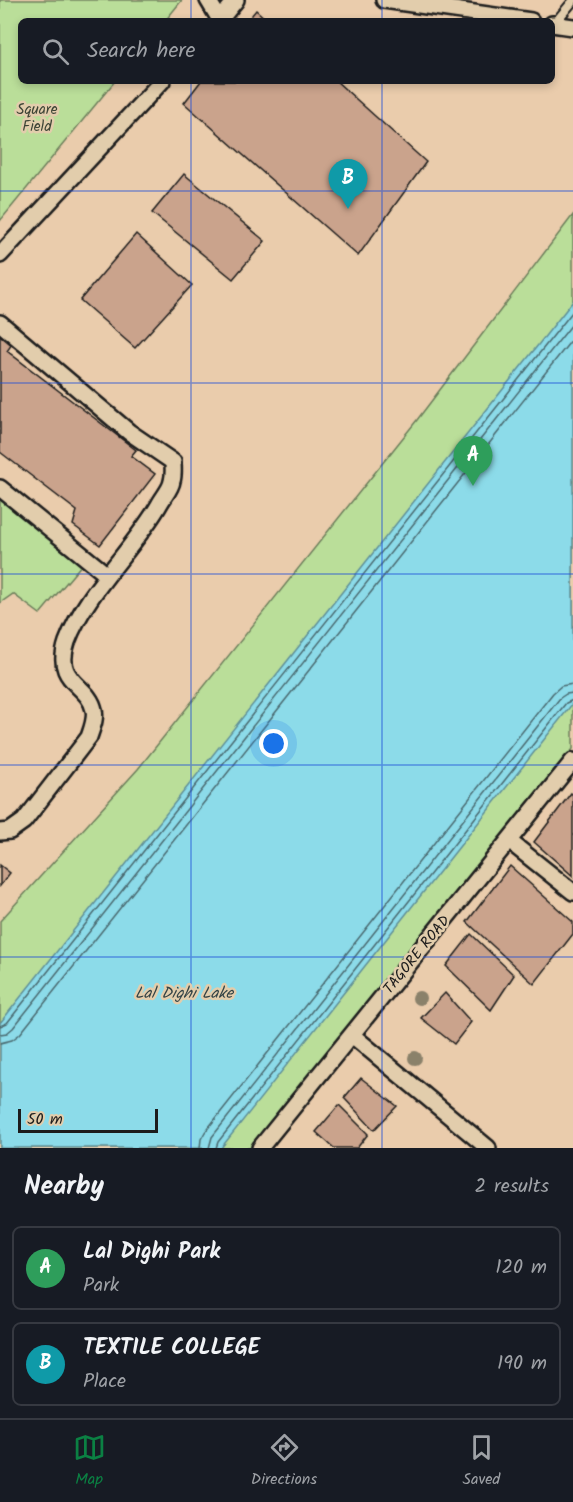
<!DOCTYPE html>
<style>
body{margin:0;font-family:Kalam,sans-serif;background:#242831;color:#f1f3f6}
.scale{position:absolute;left:18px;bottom:15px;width:140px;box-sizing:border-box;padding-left:6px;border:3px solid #1c1c1c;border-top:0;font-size:16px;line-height:21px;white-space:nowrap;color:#1c1c1c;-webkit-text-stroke:4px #e2cdac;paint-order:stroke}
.you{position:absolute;left:274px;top:744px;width:21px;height:21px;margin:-15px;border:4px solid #fff;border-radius:50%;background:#1a73e8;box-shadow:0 0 0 9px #1a73e833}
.badge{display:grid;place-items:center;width:39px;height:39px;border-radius:50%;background:#0b8043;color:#fff;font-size:20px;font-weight:700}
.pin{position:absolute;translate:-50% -50px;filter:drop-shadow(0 2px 3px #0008)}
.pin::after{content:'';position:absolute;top:32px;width:21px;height:18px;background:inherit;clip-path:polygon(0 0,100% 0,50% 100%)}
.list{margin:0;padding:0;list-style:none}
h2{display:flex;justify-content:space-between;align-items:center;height:78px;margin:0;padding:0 24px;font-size:26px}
h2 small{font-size:20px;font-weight:400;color:#9ea1a6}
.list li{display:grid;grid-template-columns:39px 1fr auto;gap:18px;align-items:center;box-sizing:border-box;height:84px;margin:0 12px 12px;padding:0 12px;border:2px solid #363941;border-radius:9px}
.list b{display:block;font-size:22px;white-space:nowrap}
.list p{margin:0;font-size:20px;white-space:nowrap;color:#9ea1a6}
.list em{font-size:20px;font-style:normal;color:#9ea1a6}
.icon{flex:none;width:33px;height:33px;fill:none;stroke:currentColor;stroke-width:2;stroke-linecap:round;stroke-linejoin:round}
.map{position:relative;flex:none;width:573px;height:1148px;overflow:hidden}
.search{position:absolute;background:#171b24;box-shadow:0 3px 9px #0003;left:18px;right:18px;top:18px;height:66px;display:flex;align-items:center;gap:15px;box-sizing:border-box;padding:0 21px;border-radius:9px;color:#9ea1a6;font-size:22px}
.sheet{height:270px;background:#171b24}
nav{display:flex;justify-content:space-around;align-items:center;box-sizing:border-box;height:84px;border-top:2px solid #363941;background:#171b24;font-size:16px;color:#9ea1a6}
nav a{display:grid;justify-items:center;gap:3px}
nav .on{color:#0b8043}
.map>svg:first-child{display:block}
.green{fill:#bade99;stroke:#6b7d5a;stroke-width:1.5}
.water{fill:#8cdbe9;stroke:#5f8f97;stroke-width:1.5}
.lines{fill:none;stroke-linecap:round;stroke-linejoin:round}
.shore{stroke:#49686e;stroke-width:1.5}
.building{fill:#caa38c;stroke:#1c1c1c;stroke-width:1.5}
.service-casing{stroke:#1c1c1c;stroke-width:12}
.minor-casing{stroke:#1c1c1c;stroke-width:20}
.service{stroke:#e2cdac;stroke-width:8}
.minor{stroke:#e2cdac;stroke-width:15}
.tree{fill:#8a816b}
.grid{fill:none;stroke:#1d4ed8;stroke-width:1.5;stroke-opacity:0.55}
.labels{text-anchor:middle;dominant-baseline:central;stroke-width:5;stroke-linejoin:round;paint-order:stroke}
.park-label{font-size:15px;fill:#3c4335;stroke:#e2cdac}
.street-label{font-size:15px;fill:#1c1c1c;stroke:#e2cdac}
.water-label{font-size:16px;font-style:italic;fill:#324245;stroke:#e2cdac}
</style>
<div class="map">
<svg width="573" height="1148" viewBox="0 0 573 1148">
<rect width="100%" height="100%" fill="#eaccac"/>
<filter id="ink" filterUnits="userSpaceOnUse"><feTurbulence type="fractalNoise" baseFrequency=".0167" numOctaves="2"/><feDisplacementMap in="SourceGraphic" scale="12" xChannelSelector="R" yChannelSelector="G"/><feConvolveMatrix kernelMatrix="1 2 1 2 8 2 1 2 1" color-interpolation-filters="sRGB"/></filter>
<g filter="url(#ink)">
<path class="green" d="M0,0H182L165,21H21V81H115L0,221Z
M573,215V749L252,1148H0V921L138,769L417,420Z
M0,489L88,557L40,614L13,594L0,603Z"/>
<path class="water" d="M573,301V703L221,1148H0V1023Z"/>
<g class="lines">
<path class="shore" d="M0,1026L7,1023L573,311
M0,1034L7,1033L13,1028L573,323
M0,1043L12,1040L20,1034L573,338
M200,1148L201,1139L205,1132L553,693L561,686L573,684
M209,1148L212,1137L560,698L566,694L573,693
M216,1148L218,1142L566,703L573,700"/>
</g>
<path class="building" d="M256,10L268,21H247Z
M201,81H336L426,162L358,256L184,103Z
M184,174L265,241L233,279L152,213Z
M136,234L192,285L135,348L80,300Z
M0,335L12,344L7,351L136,450L131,456L155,474L100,545L73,525L77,511L0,452Z
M571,793L573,795V876L534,842Z
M0,865L10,873L0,886Z
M510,866L573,922V934L534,984L467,922Z
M471,934L514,975L491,1010L446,966Z
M445,993L471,1022L454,1044L421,1018Z
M361,1078L397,1106L374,1130L344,1098Z
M339,1105L368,1134L357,1148H334L316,1132Z"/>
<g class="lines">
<defs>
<path id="service" d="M554,24L573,1"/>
<path id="minor" d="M208,0L220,20
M384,0L531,21
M219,21L236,0
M552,24L573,27
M0,255L162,81
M0,323L129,432L173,462C173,468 174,475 172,481C171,489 163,497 159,505C133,550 85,593 67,642C53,683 89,684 94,710C96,719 92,728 89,737L24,821L10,831L0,832
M0,488L107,575
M509,841L573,892
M352,1035L488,1148
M260,1148L573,761"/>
</defs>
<use href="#service" class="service-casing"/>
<use href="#minor" class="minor-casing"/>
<use href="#service" class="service"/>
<use href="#minor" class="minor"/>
</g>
<g class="tree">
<circle cx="419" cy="998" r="7"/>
<circle cx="415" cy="1058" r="7"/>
</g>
</g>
<path class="grid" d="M191,0V21M382,0V21M191,81V1148M382,81V1148M0,191H573M0,383H573M0,574H573M0,765H573M0,957H573"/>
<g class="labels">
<g class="park-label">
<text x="37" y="110">Square<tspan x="37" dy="17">Field</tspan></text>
</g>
<g class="street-label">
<text transform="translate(417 955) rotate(-51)">TAGORE ROAD</text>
</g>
<g class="water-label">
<text x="184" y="993">Lal Dighi Lake</text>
</g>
</g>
</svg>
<div class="scale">50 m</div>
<div class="you"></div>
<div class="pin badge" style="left:473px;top:486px;background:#2e9e5b">A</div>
<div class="pin badge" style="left:348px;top:209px;background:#0f9aa8">B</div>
<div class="search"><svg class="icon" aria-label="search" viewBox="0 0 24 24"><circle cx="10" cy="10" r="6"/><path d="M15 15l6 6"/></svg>Search here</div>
</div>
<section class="sheet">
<h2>Nearby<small>2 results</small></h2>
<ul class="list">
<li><span class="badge" style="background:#2e9e5b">A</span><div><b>Lal Dighi Park</b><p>Park</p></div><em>120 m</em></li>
<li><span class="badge" style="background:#0f9aa8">B</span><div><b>TEXTILE COLLEGE</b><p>Place</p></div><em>190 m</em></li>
</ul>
</section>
<nav>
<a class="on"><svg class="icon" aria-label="map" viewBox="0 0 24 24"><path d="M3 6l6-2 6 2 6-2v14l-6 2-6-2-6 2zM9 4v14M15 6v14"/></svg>Map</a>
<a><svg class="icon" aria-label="directions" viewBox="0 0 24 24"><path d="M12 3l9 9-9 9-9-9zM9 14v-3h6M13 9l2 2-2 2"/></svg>Directions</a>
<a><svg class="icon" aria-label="saved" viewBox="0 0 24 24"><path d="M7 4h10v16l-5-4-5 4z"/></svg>Saved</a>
</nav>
